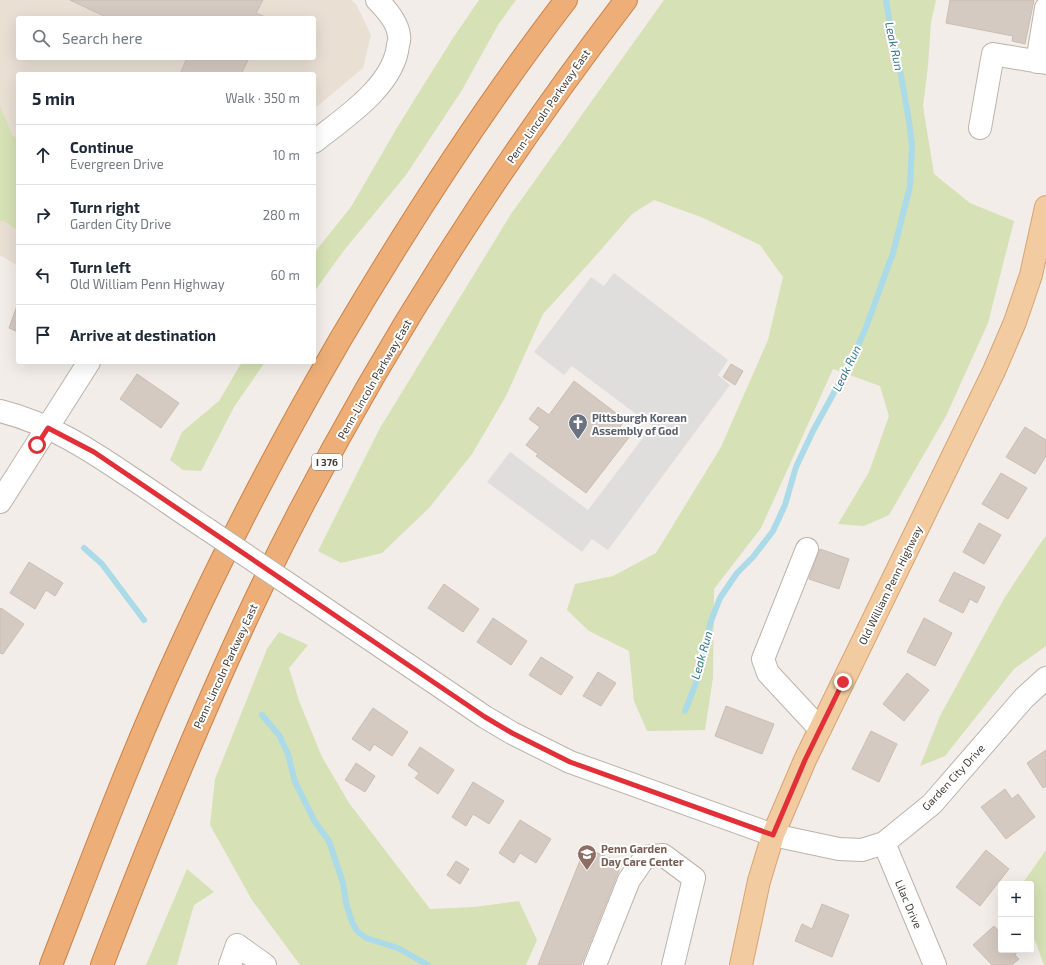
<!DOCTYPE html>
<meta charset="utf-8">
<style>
body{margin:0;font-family:"Exo 2",sans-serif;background:#f6f6f7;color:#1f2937}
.controls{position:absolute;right:12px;bottom:12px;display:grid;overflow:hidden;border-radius:4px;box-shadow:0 4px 16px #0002}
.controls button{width:36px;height:36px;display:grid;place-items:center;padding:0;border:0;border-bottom:1px solid #e0e1e3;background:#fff;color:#1f2937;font:20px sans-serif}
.stop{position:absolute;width:12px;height:12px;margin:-9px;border:3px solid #e13037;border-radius:50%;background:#fff}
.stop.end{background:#e13037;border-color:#fff;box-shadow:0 1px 4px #0008}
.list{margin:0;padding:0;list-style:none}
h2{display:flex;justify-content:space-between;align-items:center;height:52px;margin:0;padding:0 16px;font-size:17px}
h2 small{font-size:13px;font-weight:400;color:#747a83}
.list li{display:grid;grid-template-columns:26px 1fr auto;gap:12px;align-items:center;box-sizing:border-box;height:60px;padding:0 16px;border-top:1px solid #e0e1e3}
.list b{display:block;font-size:15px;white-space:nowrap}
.list p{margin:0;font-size:13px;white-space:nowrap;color:#747a83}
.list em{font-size:13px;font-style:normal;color:#747a83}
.icon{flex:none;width:22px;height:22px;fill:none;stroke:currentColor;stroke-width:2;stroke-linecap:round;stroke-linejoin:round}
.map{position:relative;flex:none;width:1046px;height:965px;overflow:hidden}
.search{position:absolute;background:#fff;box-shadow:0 4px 16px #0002;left:16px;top:16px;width:300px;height:44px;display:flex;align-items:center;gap:10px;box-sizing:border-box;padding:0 14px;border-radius:4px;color:#747a83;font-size:15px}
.panel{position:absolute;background:#fff;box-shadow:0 4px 16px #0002;left:16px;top:72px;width:300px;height:292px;border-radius:4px}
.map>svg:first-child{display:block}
.education{fill:#e9dfd3;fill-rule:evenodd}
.green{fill:#d6e1b5}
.parking{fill:#e0dedc}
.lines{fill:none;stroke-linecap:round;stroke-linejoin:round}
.stream{stroke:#abdbe8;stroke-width:6}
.building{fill:#d5cac1;stroke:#ccbdb2}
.minor-casing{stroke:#bcb3ab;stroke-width:24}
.major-casing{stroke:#d6a472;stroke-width:24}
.highway-casing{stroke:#cb8248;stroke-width:24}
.minor{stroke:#fff;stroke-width:22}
.major{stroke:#f2cba0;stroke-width:22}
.highway{stroke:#edaf77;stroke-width:22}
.minor-bridge-casing{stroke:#bcb3ab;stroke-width:24;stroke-linecap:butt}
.minor-bridge{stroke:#fff;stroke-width:22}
.route{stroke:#e13037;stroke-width:5}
.labels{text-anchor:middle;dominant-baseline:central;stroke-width:4;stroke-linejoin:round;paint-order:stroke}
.shield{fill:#fff;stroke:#7c7773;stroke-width:1}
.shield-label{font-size:10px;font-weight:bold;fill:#443d37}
.street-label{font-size:11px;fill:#443d37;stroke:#fff}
.worship-label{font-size:11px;font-weight:bold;fill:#5b616d;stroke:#fff;text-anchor:start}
.education-label{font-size:11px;font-weight:bold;fill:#785e54;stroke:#fff;text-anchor:start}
.water-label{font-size:12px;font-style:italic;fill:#367a8e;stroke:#fff}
</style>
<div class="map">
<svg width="1046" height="965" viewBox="0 0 1046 965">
<rect width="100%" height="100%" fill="#f2ede8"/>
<path class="education" d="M0,0H351L356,4L371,35L363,68L314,109V74H18V266L0,255ZM18,18H314V58H18Z"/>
<path class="green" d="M479,0H516L498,25L462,90L406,175L345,249L314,292V253L351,207L398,126L453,38Z
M664,0H936L931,22L928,66L923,106L934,174L970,203L1014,221L988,323L946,416L889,515L864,526L838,524L869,472L889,416L880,386L833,369L761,528L714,589L713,678L705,730L647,731L634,701L629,651L589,631L567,610L575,584L613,576L656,553L721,447L768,340L783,277L760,245L701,217L654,200L632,214L591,261L543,314L506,396L472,454L429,508L382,553L341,563L318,551L380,428L511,214Z
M0,106L12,135L18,139V231L4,221H0Z
M242,362H265L234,407L201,471L183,470L170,460L182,432L219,401Z
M1046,537V646L1014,669L945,756L920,766L940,716L1005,597L1044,538Z
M279,632L308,645L289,668L299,701L322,757L349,803L430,909L474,907L519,901L537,940L526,965H300L252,900L210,825L215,779L267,649Z
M1046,850V965H1044L1031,930V884H1022Z
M187,869L214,892L194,905L177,965H146Z"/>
<path class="parking" d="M614,273L728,360L718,375L730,385L608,550L592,539L582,552L487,482L510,452L588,510L652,426L572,366L564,375L534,352L591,277L604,286Z"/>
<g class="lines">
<path class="stream" d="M84,548L102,564L144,620
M685,711L696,683L711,621L720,598L737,573L753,557L773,531L785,505L796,467L813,431L849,365L865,330L893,253L910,186L912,145L909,121L899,64L891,31L886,0
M262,715L279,735L288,754L295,782L315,822L329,841L343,883L346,903L352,922L357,931L366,938L398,948L428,965"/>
</g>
<path class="building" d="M70,0H206L208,1L209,0H263L256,13L268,18H108Z
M950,0H1034L1025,44L1012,41L1013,36L946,23Z
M187,58H249L241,74H180Z
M18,303V332L9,328Z
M731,364L743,371L735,385L723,377Z
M137,374L179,403L161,428L120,399Z
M574,381L625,420L619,428L630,436L586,493L536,456L538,454L526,445L540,427L529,419L538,407L549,415Z
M1025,427L1046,440V456L1035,474L1006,457Z
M1001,473L1027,488L1008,519L982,504Z
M979,523L1001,535L984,564L963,552Z
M820,549L849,559L839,589L809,579Z
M29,562L63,583L55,596L46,590L35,609L10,593Z
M954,572L985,587L977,603L970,599L963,613L939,601Z
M444,584L479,609L463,632L428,608Z
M1,608L24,624L3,654L0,653V610Z
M493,618L527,641L511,665L477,642Z
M924,618L952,633L935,666L907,652Z
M541,657L573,677L561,695L529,675Z
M598,672L616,683L601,706L583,696Z
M907,673L929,690L904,721L883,704Z
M726,706L774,724L762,754L715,736Z
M373,708L408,732L392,756L374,744L370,751L352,739Z
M871,731L897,744L879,782L852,769Z
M420,747L454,770L438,794L415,778L419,773L408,765Z
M1046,750V786L1043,788L1027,763Z
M356,763L375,776L365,792L345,780Z
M473,782L504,801L489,824L473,814L466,826L452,817Z
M1005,789L1012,799L1018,794L1035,817L1006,839L981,807Z
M520,820L551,839L536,863L520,853L514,863L499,853Z
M585,848L622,863L581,965H538Z
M986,850L1009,869L980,906L956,887Z
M456,861L469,869L460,884L447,875Z
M822,904L849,915L832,957L795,941L802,924L812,929Z
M994,926L1001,934V950H1015L1017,952L1015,955L1019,959L1012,965H992L973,945Z"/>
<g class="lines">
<defs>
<path id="minor" d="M1037,62L1046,8
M980,128L993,54L1046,63
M314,142C344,118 394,86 398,45C399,42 400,39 399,36C398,23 386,9 377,0
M0,411C49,423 90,450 130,477C156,494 181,512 207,529
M0,502L89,362
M807,549L763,659L768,673L820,729
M293,587L485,717L512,733L570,762L773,835L839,849L862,850L884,843L932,804L1024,698L1046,678
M884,843L935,965
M230,965L237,945L265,965
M595,965L629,880L645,857L663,855L694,878L673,965"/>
<path id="major" d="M741,965L759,881L773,835L805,760L994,371L1015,322L1031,275L1046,207"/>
<path id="highway" d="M51,965C92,859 132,752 180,648C228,543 282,440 340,340C409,223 483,108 566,0
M102,965C151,837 202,711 261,588C362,380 486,183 626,0"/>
</defs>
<use href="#minor" class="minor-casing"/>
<use href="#major" class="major-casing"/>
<use href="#highway" class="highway-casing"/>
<use href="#minor" class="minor"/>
<use href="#major" class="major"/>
<use href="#highway" class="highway"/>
<defs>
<path id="minor-bridge" d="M207,529L293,587"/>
</defs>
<use href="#minor-bridge" class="minor-bridge-casing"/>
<use href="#minor-bridge" class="minor-bridge"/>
</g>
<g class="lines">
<path class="route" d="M37,445L48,428L94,452L485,717L512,733L570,762L773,835L805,760L843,682"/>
</g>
<defs>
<symbol id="church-pin" viewBox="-11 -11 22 30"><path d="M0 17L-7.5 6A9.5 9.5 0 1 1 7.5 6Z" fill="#6b7280" stroke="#fff"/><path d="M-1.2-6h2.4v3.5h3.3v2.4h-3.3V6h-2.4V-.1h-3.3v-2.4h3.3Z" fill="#fff"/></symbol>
<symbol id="school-pin" viewBox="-11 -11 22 30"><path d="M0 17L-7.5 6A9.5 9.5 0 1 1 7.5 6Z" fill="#8d6e63" stroke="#fff"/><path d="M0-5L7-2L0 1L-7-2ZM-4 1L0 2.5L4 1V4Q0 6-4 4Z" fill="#fff"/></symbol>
</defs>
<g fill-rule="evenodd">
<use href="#church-pin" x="567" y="412" width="22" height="30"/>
<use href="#school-pin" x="576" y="843" width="22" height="30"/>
</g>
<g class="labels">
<rect class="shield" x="312" y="454" width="30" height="16" rx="3"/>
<g class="shield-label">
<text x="327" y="462">I 376</text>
</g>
<g class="street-label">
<text transform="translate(548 106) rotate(-55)">Penn-Lincoln Parkway East</text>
<text transform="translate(374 379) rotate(-60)">Penn-Lincoln Parkway East</text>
<text transform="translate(890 585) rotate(-64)">Old William Penn Highway</text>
<text transform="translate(225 666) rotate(-65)">Penn-Lincoln Parkway East</text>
<text transform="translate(953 777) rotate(-47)">Garden City Drive</text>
<text transform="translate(909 904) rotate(67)">Lilac Drive</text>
</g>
<g class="worship-label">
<text x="592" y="417">Pittsburgh Korean<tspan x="592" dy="13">Assembly of God</tspan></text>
</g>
<g class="education-label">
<text x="601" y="848">Penn Garden<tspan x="601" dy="13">Day Care Center</tspan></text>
</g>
<g class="water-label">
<text transform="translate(895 46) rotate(78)">Leak Run</text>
<text transform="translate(846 368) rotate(-64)">Leak Run</text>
<text transform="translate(701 655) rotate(-74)">Leak Run</text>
</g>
</g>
</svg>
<div class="controls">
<button>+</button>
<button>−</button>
</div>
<div class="stop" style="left:37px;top:445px"></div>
<div class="stop end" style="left:843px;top:682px"></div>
<div class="search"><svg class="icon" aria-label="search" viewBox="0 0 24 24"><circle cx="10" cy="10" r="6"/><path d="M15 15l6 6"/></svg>Search here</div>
<section class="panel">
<h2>5 min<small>Walk · 350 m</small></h2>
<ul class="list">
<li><svg class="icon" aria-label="ahead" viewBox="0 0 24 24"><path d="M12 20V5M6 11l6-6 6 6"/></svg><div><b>Continue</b><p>Evergreen Drive</p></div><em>10 m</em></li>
<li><svg class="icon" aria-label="right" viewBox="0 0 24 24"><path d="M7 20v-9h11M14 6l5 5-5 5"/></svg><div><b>Turn right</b><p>Garden City Drive</p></div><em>280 m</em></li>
<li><svg class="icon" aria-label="left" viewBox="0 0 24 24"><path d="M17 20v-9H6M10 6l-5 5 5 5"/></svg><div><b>Turn left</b><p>Old William Penn Highway</p></div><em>60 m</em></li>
<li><svg class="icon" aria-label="arrive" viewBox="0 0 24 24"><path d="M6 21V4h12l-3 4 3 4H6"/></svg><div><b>Arrive at destination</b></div></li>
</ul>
</section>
</div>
